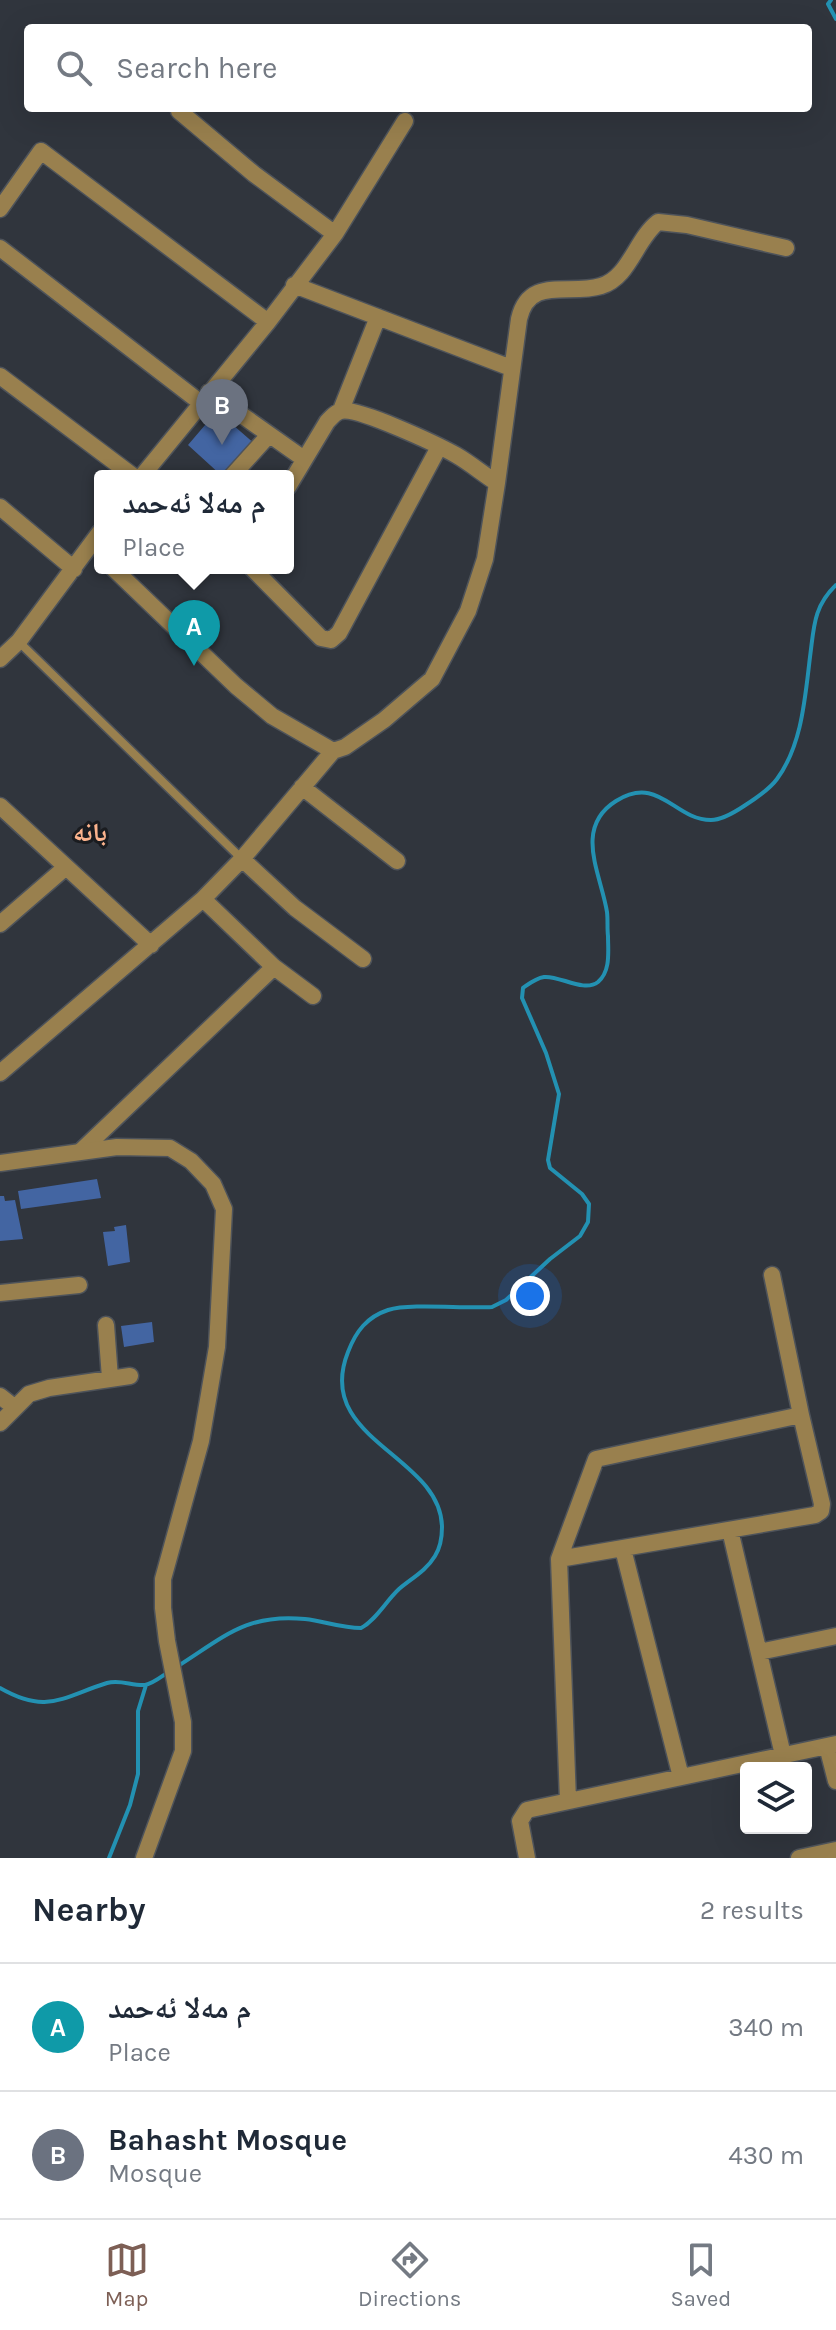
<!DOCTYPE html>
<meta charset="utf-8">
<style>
body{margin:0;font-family:Karla,"Noto Naskh Arabic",sans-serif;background:#f2f2f3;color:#1f2937}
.controls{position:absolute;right:24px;bottom:24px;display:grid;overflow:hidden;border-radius:8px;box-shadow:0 8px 32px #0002}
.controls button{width:72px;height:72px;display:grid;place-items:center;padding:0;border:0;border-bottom:2px solid #e0e1e3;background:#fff;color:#1f2937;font:40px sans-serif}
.you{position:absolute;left:530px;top:1296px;width:28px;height:28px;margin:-20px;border:6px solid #fff;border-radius:50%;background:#1a73e8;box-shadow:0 0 0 12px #1a73e833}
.badge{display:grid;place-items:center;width:52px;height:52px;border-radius:50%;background:#7d5f55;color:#fff;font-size:26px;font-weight:700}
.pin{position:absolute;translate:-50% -66px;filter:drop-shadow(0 2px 4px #0008)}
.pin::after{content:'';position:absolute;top:42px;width:28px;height:24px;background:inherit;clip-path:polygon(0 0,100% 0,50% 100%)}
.popup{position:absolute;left:94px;top:470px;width:200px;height:104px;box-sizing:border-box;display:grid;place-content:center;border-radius:8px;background:#fff;filter:drop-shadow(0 2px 6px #0005);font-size:26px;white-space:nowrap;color:#747a83}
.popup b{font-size:30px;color:#1f2937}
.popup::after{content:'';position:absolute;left:50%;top:100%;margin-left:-16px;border:16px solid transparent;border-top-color:#fff}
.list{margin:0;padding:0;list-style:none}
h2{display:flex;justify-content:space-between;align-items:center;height:104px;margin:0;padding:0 32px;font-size:34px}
h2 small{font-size:26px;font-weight:400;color:#747a83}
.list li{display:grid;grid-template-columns:52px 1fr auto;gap:24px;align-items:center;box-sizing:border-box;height:128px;padding:0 32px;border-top:2px solid #e0e1e3}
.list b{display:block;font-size:30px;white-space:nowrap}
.list p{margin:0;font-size:26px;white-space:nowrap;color:#747a83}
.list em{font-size:26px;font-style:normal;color:#747a83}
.icon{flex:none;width:44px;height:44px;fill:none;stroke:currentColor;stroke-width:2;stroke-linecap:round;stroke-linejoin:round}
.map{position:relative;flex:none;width:836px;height:1858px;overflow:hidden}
.search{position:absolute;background:#fff;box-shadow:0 8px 32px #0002;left:24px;right:24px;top:24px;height:88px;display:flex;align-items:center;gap:20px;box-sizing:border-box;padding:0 28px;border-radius:8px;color:#747a83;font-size:30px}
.sheet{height:360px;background:#fff}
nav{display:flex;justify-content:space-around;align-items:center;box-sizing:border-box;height:112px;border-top:2px solid #e0e1e3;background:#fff;font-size:22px;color:#747a83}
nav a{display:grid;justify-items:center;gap:4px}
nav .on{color:#7d5f55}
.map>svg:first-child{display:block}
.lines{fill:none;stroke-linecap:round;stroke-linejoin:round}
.stream{stroke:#2391b2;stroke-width:4}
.building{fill:#4365a2}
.service-casing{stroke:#4e535a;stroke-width:11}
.minor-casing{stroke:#4e535a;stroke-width:19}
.tertiary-casing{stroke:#4e535a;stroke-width:19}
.service{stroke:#99804e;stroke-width:8}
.minor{stroke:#99804e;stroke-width:16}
.tertiary{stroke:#99804e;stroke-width:16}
.labels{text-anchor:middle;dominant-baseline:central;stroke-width:6;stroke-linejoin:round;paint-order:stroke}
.neighbourhood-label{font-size:26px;font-weight:bold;fill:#fcb38d;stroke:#1a1c20}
</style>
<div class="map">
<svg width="836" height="1858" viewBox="0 0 836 1858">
<rect width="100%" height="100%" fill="#30353d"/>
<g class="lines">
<path class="stream" d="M831,0L828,4L836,19
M178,1666C224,1637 247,1613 305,1619C324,1621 341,1628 361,1628C376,1620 386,1601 399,1589C412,1578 426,1571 435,1556C440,1548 442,1537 442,1527C441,1455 313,1440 348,1352C356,1331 367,1317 388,1310C411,1303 464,1309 492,1307L506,1300L550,1259L580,1236L588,1222L589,1204L582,1194L550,1168L548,1160L559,1094L546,1053L522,998L523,988C530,983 536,978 544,977C559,975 584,993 598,982C611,971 608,951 608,936C607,928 608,920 607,912C601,874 573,828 616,801C659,774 674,820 711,820C722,820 735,812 744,806C755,799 769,790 777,779C802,745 805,698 810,657C814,628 813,607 836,585
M0,1688C47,1715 62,1697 107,1683C120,1679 132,1686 145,1685C152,1684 161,1677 167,1673
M109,1858L130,1805L138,1774V1711L146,1685"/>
</g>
<path class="building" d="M217,411L256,445L229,476H222L188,445Z
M97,1179L101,1198L21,1209L18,1191Z
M0,1196H4L5,1201L15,1200L23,1239L0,1241Z
M126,1225L130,1262L108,1266L103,1232L115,1231L114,1227Z
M152,1322L154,1342L124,1347L121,1326Z"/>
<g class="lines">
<defs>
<path id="service" d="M19,642L242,859"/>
<path id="minor" d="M179,111L254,174L335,234
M0,209L41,151L268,322
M0,248L201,403
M294,285L511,368
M0,376L133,476
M209,392L304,459
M341,410L378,317
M142,476L268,322L335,234L405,121
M232,476L269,435
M288,487L327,422C331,418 335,412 341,411C358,407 438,445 456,455C470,463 483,474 497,483L519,319C529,275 569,296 601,286C629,278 636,239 658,222L687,225L786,248
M0,507L74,569
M113,568L236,686L272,716L333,751
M252,568L321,638L331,640L339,633L439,447
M0,659L19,641L100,532
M302,787L397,861
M0,806L151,945
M242,859L295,908L363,959
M203,899L274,967L313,996
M0,924L66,867
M0,1073L203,899L242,859L333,751L345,747L384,720L432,679L468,611L485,559L497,483
M81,1151L274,967
M0,1293L79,1285
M106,1325L110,1378
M0,1396L14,1407
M0,1423L29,1394L49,1388L130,1376
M730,1530L783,1755
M623,1549L681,1777
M559,1559L815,1515L821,1511L822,1504L801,1415L772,1275
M759,1652L836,1636
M827,1746L836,1781
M568,1801L559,1559L596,1459L801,1415
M527,1858L520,1821L527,1810L836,1744
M799,1858L836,1850"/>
<path id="tertiary" d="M0,1163L117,1147L170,1148L191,1161L213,1184L224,1209L217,1347L201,1441L163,1579V1608L167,1641L183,1722V1751L144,1858"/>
</defs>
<use href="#service" class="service-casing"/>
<use href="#minor" class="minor-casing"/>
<use href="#tertiary" class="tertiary-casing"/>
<use href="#service" class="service"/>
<use href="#minor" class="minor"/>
<use href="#tertiary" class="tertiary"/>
</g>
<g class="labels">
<g class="neighbourhood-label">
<text x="90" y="832">بانە</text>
</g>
</g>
</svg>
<div class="controls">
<button><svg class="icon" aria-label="layers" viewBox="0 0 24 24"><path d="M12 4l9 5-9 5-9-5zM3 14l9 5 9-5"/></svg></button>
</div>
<div class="you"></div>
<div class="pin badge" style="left:194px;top:666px;background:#0f9aa8">A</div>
<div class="popup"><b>م مەلا ئەحمد</b>Place</div>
<div class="pin badge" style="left:222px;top:445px;background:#6b7280">B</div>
<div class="search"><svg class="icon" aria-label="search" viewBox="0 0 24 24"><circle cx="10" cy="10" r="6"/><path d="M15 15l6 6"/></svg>Search here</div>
</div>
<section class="sheet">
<h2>Nearby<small>2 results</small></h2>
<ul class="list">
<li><span class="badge" style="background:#0f9aa8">A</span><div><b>م مەلا ئەحمد</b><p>Place</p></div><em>340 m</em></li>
<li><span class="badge" style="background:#6b7280">B</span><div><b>Bahasht Mosque</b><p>Mosque</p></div><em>430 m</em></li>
</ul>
</section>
<nav>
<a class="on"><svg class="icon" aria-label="map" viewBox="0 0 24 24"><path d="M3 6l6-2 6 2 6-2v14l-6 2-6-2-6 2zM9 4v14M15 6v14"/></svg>Map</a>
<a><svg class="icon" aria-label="directions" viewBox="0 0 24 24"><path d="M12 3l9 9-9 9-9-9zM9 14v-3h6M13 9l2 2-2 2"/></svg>Directions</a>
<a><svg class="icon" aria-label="saved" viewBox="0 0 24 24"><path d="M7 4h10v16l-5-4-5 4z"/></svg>Saved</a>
</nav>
